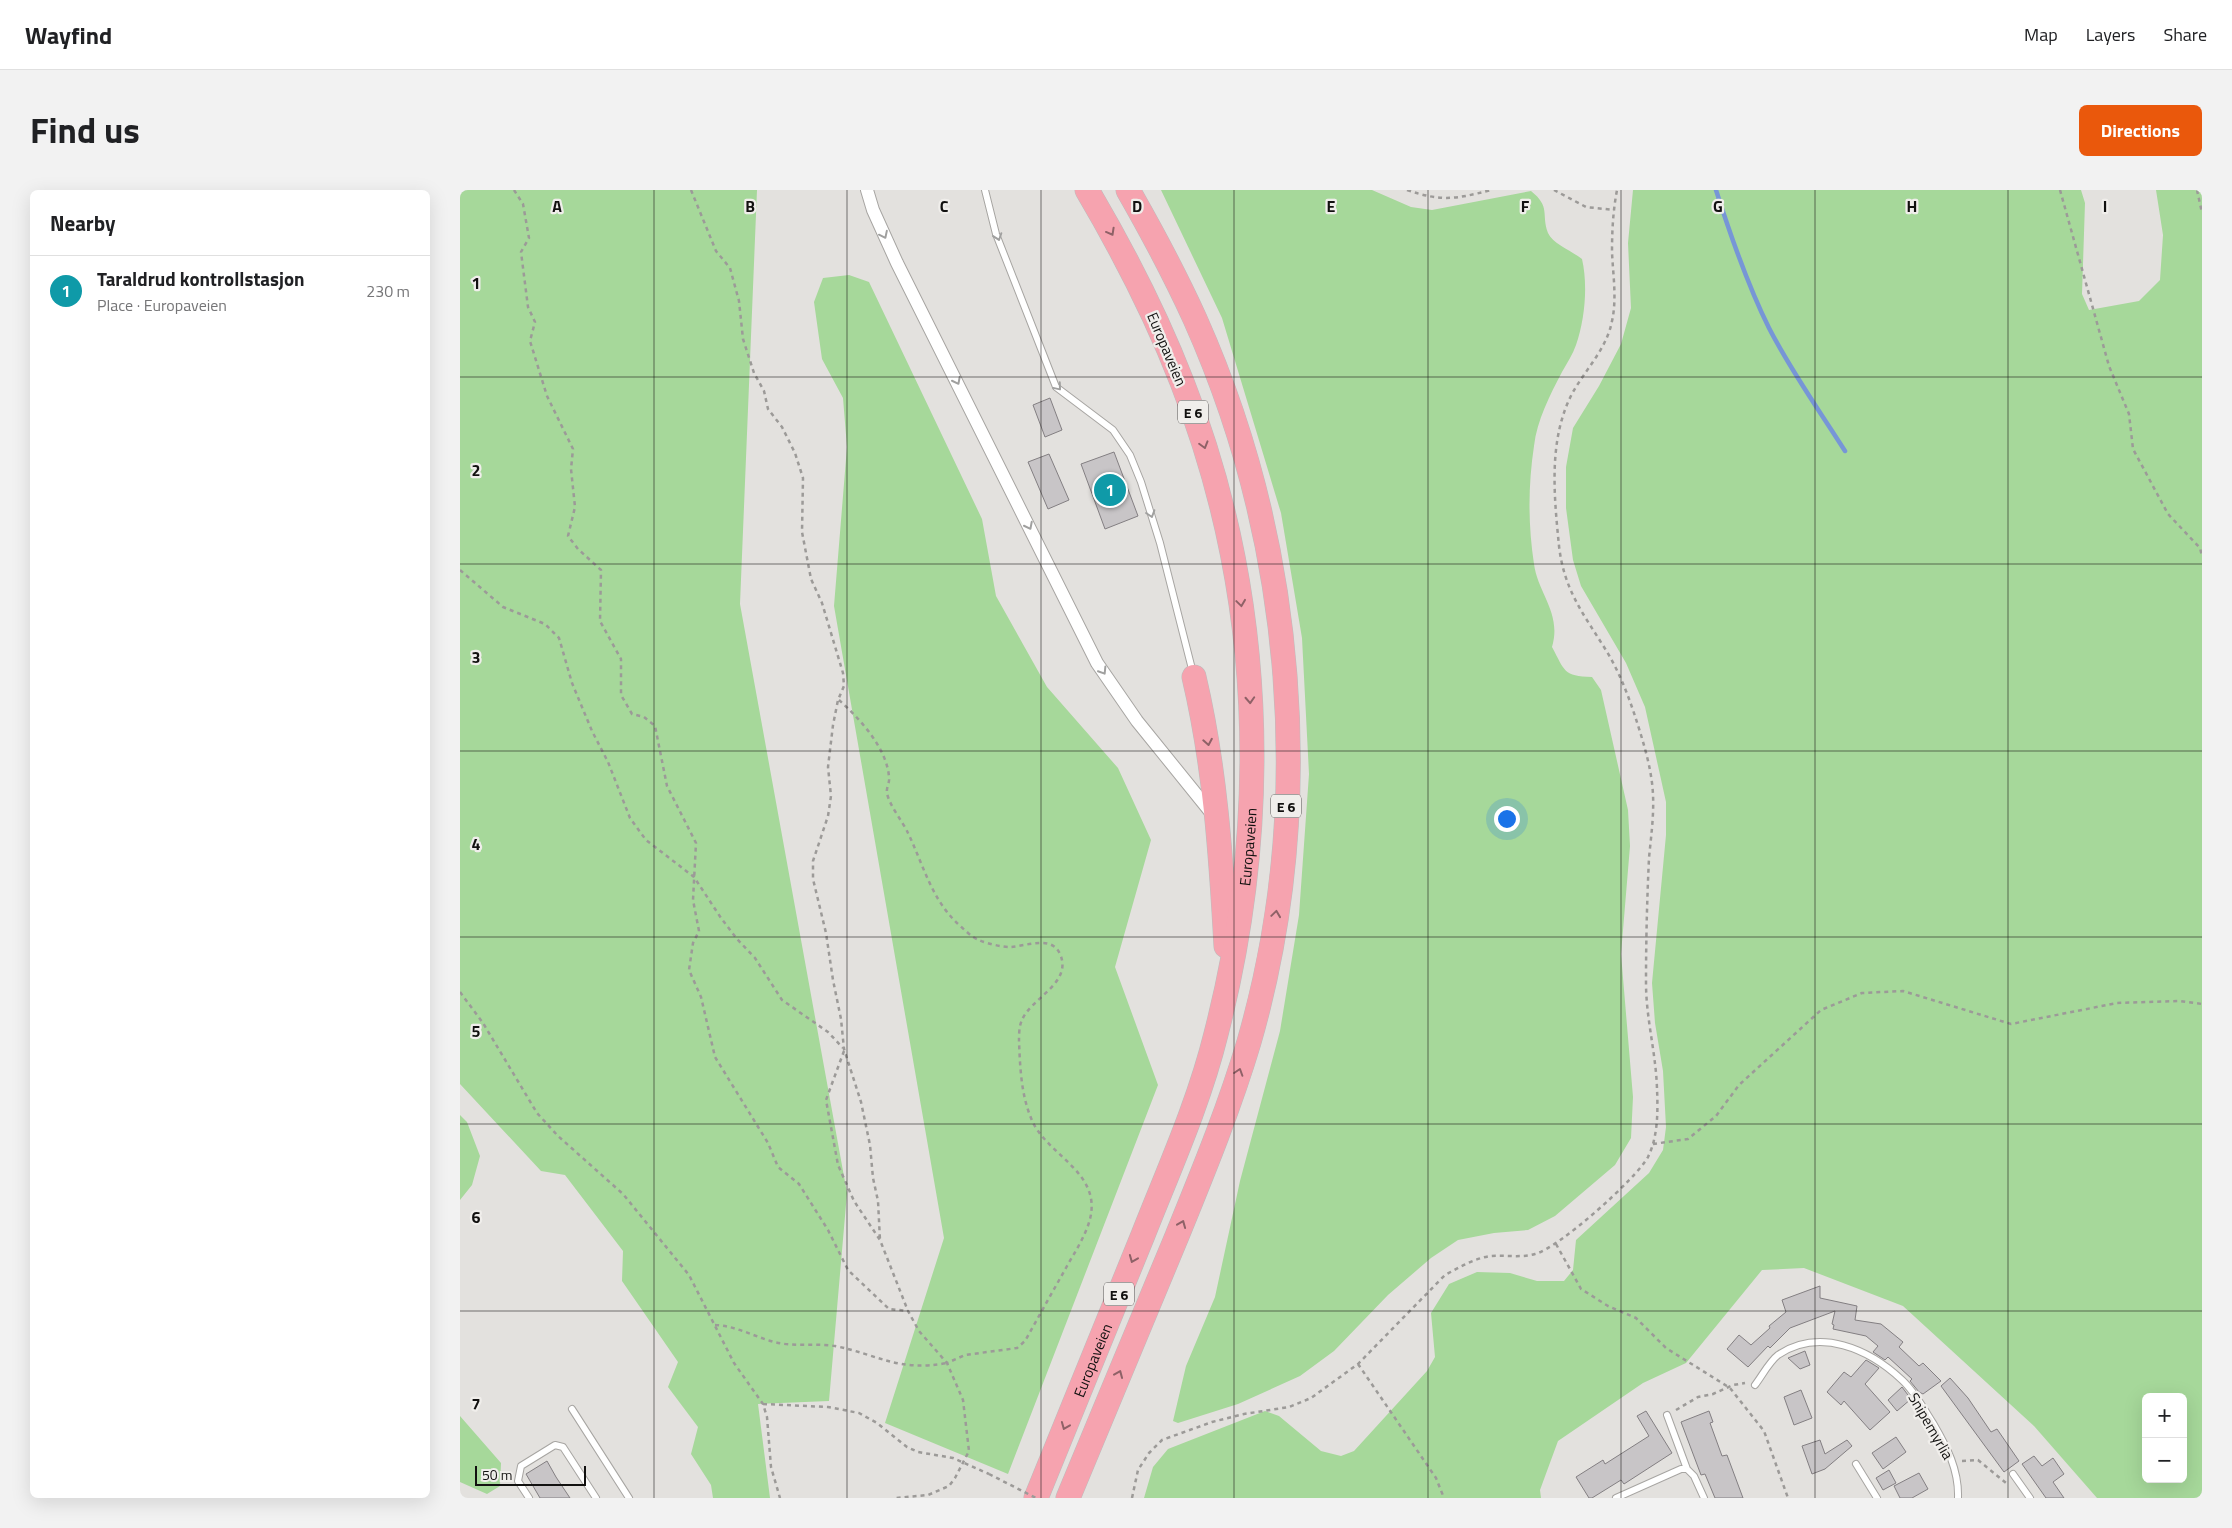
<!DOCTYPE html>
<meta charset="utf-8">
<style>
body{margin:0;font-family:"Titillium Web",sans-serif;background:#f2f2f2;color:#202124}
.controls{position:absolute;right:15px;bottom:15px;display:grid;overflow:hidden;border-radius:8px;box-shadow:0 5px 20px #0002}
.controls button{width:45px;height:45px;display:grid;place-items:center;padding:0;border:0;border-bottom:1px solid #e0e0e0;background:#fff;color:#202124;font:25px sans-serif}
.scale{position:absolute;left:15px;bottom:12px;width:111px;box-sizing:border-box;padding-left:5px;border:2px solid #121110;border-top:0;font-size:14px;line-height:18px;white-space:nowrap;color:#121110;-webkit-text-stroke:4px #f0eeeb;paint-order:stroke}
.you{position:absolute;left:1046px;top:628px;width:18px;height:18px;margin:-12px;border:4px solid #fff;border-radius:50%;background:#1a73e8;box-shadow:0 0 0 8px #1a73e833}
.badge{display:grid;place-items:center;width:32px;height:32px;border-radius:50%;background:#ea580c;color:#fff;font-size:16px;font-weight:700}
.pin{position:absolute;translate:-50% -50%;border:2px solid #fff;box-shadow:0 1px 5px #0006}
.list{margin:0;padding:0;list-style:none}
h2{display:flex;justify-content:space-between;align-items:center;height:65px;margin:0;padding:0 20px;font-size:21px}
h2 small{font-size:16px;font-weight:400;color:#757577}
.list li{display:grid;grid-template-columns:32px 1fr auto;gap:15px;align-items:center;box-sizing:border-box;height:70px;padding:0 20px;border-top:1px solid #e0e0e0}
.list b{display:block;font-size:19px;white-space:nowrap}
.list p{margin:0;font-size:16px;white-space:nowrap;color:#757577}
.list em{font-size:16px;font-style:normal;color:#757577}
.map{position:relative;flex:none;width:1742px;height:1308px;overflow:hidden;border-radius:8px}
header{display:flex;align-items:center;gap:30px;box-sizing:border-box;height:70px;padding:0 25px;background:#fff;border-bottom:1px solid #e0e0e0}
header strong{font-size:24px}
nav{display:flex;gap:28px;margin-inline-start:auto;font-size:18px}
.intro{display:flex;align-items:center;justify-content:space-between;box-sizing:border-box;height:120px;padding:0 30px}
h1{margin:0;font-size:35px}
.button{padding:12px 22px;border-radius:8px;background:#ea580c;color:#fff;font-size:18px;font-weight:700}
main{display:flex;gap:30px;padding:0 30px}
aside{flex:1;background:#fff;border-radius:8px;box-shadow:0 5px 20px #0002}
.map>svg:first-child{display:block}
.green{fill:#a6d89a;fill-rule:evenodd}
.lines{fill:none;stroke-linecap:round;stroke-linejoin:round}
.stream{stroke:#7796d6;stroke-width:4.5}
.building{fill:#c8c5c7;stroke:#837f82}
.service-casing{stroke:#a7a5a2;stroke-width:8}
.minor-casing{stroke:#a7a5a2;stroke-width:14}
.motorway-casing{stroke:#bdbcbc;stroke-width:25}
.path{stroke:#9c9a98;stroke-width:2.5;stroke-dasharray:4 4;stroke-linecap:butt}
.service{stroke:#fff;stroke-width:6}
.minor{stroke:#fff;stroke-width:12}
.motorway{stroke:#f6a3af;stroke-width:24}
.path-bridge{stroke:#9c9a98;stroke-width:2.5;stroke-dasharray:4 4;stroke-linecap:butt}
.oneway{stroke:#8f6167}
.oneway2{stroke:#a0a09f}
.grid{fill:none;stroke:#121110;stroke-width:1;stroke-opacity:0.55}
.labels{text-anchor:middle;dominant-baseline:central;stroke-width:4.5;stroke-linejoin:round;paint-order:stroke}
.shield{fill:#f0eeeb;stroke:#555352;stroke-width:1}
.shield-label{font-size:14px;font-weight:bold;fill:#121110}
.street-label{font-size:15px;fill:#121110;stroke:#f0eeeb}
.grid-label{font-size:16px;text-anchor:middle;font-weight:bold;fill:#121110;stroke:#f0eeeb;stroke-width:4.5;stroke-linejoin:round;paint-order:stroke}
</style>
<header>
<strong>Wayfind</strong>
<nav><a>Map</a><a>Layers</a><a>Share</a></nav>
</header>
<div class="intro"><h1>Find us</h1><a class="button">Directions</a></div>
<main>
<aside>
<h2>Nearby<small></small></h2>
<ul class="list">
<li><span class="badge" style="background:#0f9aa8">1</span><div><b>Taraldrud kontrollstasjon</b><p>Place · Europaveien</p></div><em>230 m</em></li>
</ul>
</aside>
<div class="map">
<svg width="1742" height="1308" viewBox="0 0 1742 1308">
<rect width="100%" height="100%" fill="#e3e1de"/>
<path class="green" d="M0,0H297L280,414L387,1003L369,1211L298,1214L310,1308H253L251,1295L231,1264L238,1237L208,1197L218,1172L162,1091L163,1061L105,985L81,981L0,894Z
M701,0H912L951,17L972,20L1071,1C1091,17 1081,24 1088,43C1093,54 1112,61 1122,69C1128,95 1125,129 1116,155C1113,164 1107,173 1102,182C1090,205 1077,230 1074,256C1068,295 1068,335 1074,374C1078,404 1102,423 1092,457C1105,481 1103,486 1132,487L1141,500L1168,620L1170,656L1161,764L1173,907L1171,948L1155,975L1095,1026L1068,1040L1034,1043L998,1050L971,1068L928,1105L874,1161L840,1186L778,1214L718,1233L713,1231L726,1176L755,1107L780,991L820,841L839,725L849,584L842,448L821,323L762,128Z
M1173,0H1621L1625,13L1622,104L1629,120L1679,111L1700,90L1703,45L1696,0H1742V1308H1637L1574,1236L1443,1116L1344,1078L1302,1080L1226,1173L1183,1193L1098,1251L1080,1300L1081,1308H684L693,1277L708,1259L805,1221L819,1226L861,1261L881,1266L894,1261L967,1181L975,1167L971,1123L989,1094L1017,1082L1050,1083L1077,1091H1104L1113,1080L1116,1050L1189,983L1203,960L1206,937L1203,881L1195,833L1192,793L1206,645V612L1185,517L1166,473L1121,396L1113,370L1106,318V277L1113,238L1139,196L1161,154L1171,118L1168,53ZM1686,1207H1723V1289H1686Z
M389,85L409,92L522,329L536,406L587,497L658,578L691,650L655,777L698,895L548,1284L425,1233L484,1048L374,416L387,257L383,208L362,169L354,112L363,88Z
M0,925L7,932L20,966L12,995L0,1010Z
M0,1226L41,1273L40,1296L27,1304L0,1292Z"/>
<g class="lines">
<path class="stream" d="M1256,0C1271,47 1287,94 1309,138C1331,181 1359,220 1385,261"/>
</g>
<path class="building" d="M590,208L602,240L585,247L573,215Z
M654,262L678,326L645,339L621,274Z
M589,264L609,310L588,319L568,272Z
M1360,1096V1108L1397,1116L1395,1130L1421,1134L1443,1152L1439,1157L1459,1176L1463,1173L1481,1191L1463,1204L1459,1202L1450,1191L1452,1189L1428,1167L1425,1170L1413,1162L1418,1156L1406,1146L1373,1139L1374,1135L1372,1134L1375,1121L1330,1138L1310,1158L1308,1156L1288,1177L1267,1159L1279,1145L1291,1155L1310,1138L1309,1136L1326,1122L1322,1110Z
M1345,1161L1350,1175L1340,1179L1328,1168Z
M1406,1170L1419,1178L1405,1194L1430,1222L1410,1240L1384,1211L1381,1215L1367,1202L1384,1182L1391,1187Z
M1490,1188L1508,1208L1531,1242L1537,1239L1559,1271L1544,1282L1481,1196Z
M1442,1197L1451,1209L1437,1221L1428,1210Z
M1341,1200L1352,1228L1334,1235L1324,1207Z
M1186,1221L1212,1263L1164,1294L1161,1290L1132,1308H1129L1116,1287L1143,1270L1145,1274L1189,1246L1177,1226Z
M1249,1221L1253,1232L1250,1233L1262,1266L1267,1265L1283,1308H1255L1245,1284L1241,1285L1221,1232Z
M1436,1247L1446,1262L1423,1279L1412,1263Z
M1360,1250L1365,1264L1387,1250L1392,1256L1365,1279L1352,1284L1342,1256Z
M1574,1266L1582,1276L1593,1268L1604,1284L1593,1292L1604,1308H1586L1562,1274Z
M87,1271L96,1287L110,1308H80L66,1284Z
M1429,1280L1436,1293L1423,1300L1416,1288Z
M1459,1283L1468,1299L1452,1308H1440L1434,1296Z"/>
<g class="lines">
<defs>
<path id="service" d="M525,0L536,44L596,197L653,240L670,265L681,292L700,353L733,483
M1295,1195C1302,1186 1309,1172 1318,1165C1360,1137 1409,1159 1442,1190C1455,1202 1464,1219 1473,1233C1487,1257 1499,1280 1498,1308
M112,1219L169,1308
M1207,1225L1227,1279
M1396,1274L1417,1308
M1553,1284L1570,1308
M69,1308L58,1291L61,1276L95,1255L103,1257L136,1308
M1156,1308L1221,1279H1227L1234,1286L1244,1308"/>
<path id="minor" d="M407,0L413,20L437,73L637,473L677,531L753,625"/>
<g id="motorway">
<path d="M734,487C755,576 761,665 766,756"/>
<path id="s1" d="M576,1308C612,1221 647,1133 683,1045C709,979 739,913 756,844C812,627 804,401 722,192C696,125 663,61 627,0"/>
<path d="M608,1308C644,1221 681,1134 717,1046C743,982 769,919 789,852C857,616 835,353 735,129C715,85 692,42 668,0"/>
</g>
</defs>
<use href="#service" class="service-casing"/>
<use href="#minor" class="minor-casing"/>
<use href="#motorway" class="motorway-casing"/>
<path class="path" d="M54,0L63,14L69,48L61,62L68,117L75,132L70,151L87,206L113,259L111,279L115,317L108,346L118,359L141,380L140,431L161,469V505L172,524L184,527L195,536L207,596L236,653L233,710L239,741L233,753L229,780L241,807L255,867L308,953L318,977L339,994L368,1040L388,1080L429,1119L448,1121
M231,0L256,61L270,78L279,111L283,149L294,183L304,201L308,219L322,237L335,263L343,288L342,342L351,389L362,413L383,483L384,496L378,510L373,535L368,577L371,606L368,626L353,671V689L366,743L373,790L381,829L384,859L401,912L410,955L413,988L418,1011L420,1050
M947,0C982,12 996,9 1031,0
M1094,0L1126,17L1154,20
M1600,0L1649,176L1669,224L1673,259L1708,324L1740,358L1742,366
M1737,0L1742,23
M0,380L43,417L85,434L99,448L112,493L132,541L148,572L170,628L186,650L234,687L261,728L277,749L295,768L322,810L368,842L383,858
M379,510C399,528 427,558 429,587C430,592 426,598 427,603C429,615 443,632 448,643C463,674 471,708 497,733C503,738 512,748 519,750C528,754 542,757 551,757C566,756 592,745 600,764C613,793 571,808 562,830C559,836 559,845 559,851C560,876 561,904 571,928C585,965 642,981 630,1029C626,1045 615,1062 607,1076C593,1101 579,1126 565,1151L557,1158L505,1165L487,1173L503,1210L509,1261L495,1288L489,1296L468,1305L436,1308
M0,802L23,833L77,923L98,946L163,1004L229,1085L274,1173L303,1214L307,1227L311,1277L320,1308
M384,861L366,910L378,975L394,1011L420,1050L448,1121L459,1141L487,1173
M1193,954L1228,949L1256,926L1279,895L1361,820L1402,803L1443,801L1551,834L1657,813L1720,811L1742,814
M1096,1054L1121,1099L1148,1116L1176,1128L1206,1158L1270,1198L1304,1241L1328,1308
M255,1135C276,1136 293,1146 314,1152C333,1157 355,1153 375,1156C419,1165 438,1182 487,1173
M898,1174L976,1288L984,1308
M303,1214L368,1217L399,1223L417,1233L447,1257L458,1262L493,1268L529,1284
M1216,1220L1238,1207L1253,1204L1273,1195L1285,1193
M1502,1271L1518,1270L1546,1293
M672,1308L678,1280L689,1263L702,1250L752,1232L784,1224L829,1217L851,1208L898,1174L985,1085C1000,1077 1015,1068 1031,1066C1046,1065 1061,1068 1075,1064C1099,1058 1176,989 1188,967C1198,947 1198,921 1197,899C1196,863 1186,829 1186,793C1186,751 1187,710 1189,668C1191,647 1194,626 1193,605C1192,579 1183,551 1175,526C1167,502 1158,479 1144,457C1122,422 1104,399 1099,356C1094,305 1088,248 1113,202C1126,179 1147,158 1152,131C1157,109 1153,85 1152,62C1152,41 1153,21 1157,0"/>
<use href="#service" class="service"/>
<use href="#minor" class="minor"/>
<use href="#motorway" class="motorway"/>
<path class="path-bridge" d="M529,1284L576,1308"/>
</g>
<defs><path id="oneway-chevron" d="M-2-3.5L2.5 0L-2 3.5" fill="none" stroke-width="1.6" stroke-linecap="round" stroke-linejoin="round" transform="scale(1.25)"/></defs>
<g class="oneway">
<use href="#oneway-chevron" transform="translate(651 42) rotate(61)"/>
<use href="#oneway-chevron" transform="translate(744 255) rotate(74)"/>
<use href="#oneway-chevron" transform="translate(781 413) rotate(82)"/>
<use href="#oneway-chevron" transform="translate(790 510) rotate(87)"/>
<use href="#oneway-chevron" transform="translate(748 552) rotate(80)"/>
<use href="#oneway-chevron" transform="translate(816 724) rotate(-82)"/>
<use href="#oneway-chevron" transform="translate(779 882) rotate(-72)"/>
<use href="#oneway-chevron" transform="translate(722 1034) rotate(-68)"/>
<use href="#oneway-chevron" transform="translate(673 1069) rotate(112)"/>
<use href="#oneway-chevron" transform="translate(659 1184) rotate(-67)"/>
<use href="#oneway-chevron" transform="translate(605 1236) rotate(112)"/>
</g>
<g class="oneway2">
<use href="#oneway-chevron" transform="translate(424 45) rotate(64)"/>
<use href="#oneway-chevron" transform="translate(538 47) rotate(71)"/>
<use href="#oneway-chevron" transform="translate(497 191) rotate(63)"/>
<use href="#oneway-chevron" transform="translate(598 197) rotate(50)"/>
<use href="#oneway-chevron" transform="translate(691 324) rotate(72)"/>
<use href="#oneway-chevron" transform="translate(569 336) rotate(63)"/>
<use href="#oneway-chevron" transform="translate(643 481) rotate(58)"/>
</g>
<path class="grid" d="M194,0V1308M387,0V1308M581,0V1308M774,0V1308M968,0V1308M1161,0V1308M1355,0V1308M1548,0V1308M0,187H1742M0,374H1742M0,561H1742M0,747H1742M0,934H1742M0,1121H1742"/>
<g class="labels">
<g class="shield">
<rect x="718" y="210.5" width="30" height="23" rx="4"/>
<rect x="811" y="604.5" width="30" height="23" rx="4"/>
<rect x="644" y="1092.5" width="30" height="23" rx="4"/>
</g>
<g class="shield-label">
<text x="733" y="222">E 6</text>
<text x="826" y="616">E 6</text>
<text x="659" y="1104">E 6</text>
</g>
<g class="street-label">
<text transform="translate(707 159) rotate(67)">Europaveien</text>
<text stroke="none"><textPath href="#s1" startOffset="688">Europaveien</textPath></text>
<text stroke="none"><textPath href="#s1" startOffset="149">Europaveien</textPath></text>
<text transform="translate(1471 1236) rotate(60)">Snipemyrlia</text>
</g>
</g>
<g class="grid-label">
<text x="97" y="22">A</text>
<text x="290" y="22">B</text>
<text x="484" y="22">C</text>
<text x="677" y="22">D</text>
<text x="871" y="22">E</text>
<text x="1065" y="22">F</text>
<text x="1258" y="22">G</text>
<text x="1452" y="22">H</text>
<text x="1645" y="22">I</text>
<text x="16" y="99">1</text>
<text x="16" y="286">2</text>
<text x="16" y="473">3</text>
<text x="16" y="660">4</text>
<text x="16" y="847">5</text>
<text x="16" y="1033">6</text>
<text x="16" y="1220">7</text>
</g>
</svg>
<div class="controls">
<button>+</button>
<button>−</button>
</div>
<div class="scale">50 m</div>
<div class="you"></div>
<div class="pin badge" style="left:650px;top:300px;background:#0f9aa8">1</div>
</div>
</main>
